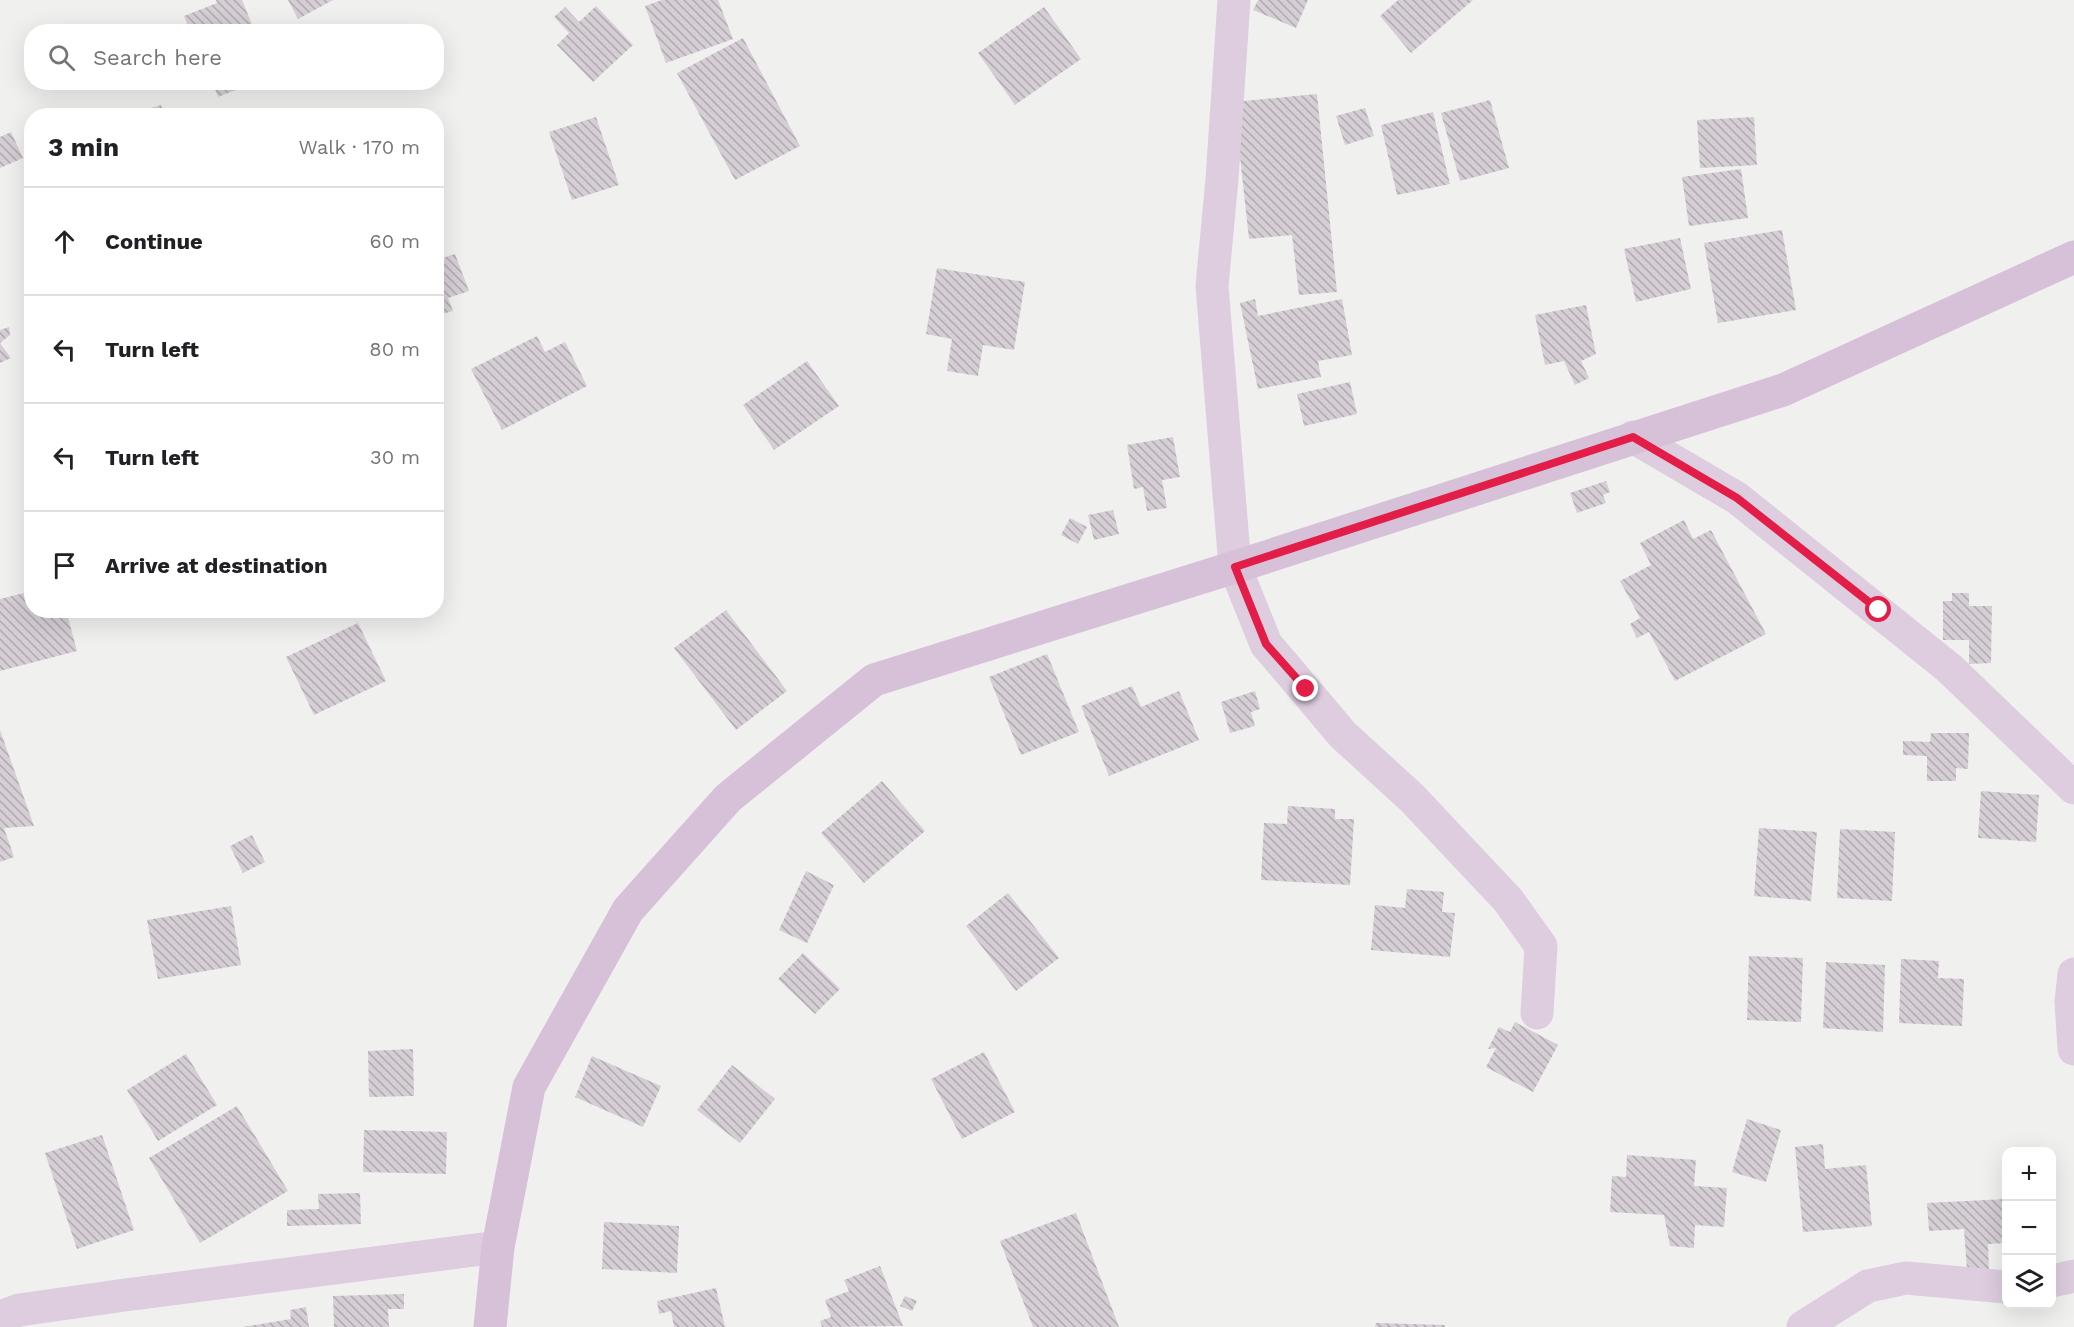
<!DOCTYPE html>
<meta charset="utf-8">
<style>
body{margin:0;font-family:"Work Sans",sans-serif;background:#f2f2f2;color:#202124}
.controls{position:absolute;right:18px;bottom:18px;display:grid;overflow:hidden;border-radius:12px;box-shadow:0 6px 24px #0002}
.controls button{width:54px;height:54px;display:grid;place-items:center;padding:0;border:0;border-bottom:2px solid #e0e0e0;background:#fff;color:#202124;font:30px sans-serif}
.stop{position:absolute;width:18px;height:18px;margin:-14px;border:4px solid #e11d48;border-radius:50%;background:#fff}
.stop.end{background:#e11d48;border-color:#fff;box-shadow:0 2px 6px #0008}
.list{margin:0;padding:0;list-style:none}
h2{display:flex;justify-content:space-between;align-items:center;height:78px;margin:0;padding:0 24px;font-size:26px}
h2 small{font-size:20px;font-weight:400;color:#757577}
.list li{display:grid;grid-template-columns:39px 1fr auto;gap:18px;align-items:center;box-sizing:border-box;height:108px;padding:0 24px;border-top:2px solid #e0e0e0}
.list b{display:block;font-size:22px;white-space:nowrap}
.list em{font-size:20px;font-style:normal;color:#757577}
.icon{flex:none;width:33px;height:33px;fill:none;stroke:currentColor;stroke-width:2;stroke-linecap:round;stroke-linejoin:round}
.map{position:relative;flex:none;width:2074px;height:1327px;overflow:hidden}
.search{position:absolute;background:#fff;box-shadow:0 6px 24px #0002;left:24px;top:24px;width:420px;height:66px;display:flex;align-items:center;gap:15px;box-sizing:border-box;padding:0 21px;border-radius:24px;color:#757577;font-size:22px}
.panel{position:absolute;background:#fff;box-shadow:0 6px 24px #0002;left:24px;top:108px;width:420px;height:510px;border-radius:24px}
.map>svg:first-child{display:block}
.building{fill:url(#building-back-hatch)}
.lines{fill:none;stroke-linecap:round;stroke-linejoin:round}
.street{stroke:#ddcddf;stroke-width:33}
.secondary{stroke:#d7c1d8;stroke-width:33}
.route{stroke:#e11d48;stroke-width:8}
</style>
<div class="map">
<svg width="2074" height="1327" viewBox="0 0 2074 1327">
<defs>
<pattern id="building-back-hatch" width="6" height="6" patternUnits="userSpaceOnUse" patternTransform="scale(1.5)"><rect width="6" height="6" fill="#d6ced5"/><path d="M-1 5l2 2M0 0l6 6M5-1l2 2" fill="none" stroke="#b1a9b0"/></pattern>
</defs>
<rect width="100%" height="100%" fill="#f0f1ef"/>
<path class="building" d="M216,0H242L255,32H190L184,16L217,3Z
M288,0H333L298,19Z
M662,0H718L733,39L666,63L645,6Z
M1258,0H1308L1296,28L1253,10Z
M1398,0H1473L1411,53L1380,16Z
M596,6L633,45L593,82L557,45L569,33L554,17L565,7L579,22Z
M1044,7L1081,59L1015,105L978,53Z
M743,38L800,146L735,180L677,73Z
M212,82H253V83L218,97Z
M1317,94L1337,292L1299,295L1292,235L1249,239L1234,102Z
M1490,100L1509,168L1460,181L1441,113Z
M161,105L165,116H130V115Z
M1365,108L1374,136L1345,145L1336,116Z
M1433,112L1450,184L1397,195L1381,125Z
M596,117L619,185L572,200L549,132Z
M1754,117L1757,165L1700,168L1697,120Z
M11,132L23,158L0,168V137Z
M1741,169L1748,218L1689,226L1682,177Z
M1782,230L1796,310L1718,323L1704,243Z
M1680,238L1691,289L1636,302L1624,249Z
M455,254L469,291L448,298L453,311L439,315L436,309V260Z
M937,268L1025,282L1014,350L983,345L978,376L947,371L952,339L926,334Z
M1255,299L1258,316L1342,299L1352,355L1318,361L1321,377L1258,389L1240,303Z
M1586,305L1596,354L1581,361L1589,378L1575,385L1564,361L1545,365L1535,315Z
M9,327L10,335L0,343L11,358L0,363V330Z
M537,336L545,352L565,342L587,386L502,430L471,369Z
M807,361L839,406L774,450L743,405Z
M1350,382L1357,414L1304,426L1297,394Z
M1173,437L1180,477L1162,480L1167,508L1147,511L1143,487L1134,489L1127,445Z
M1606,481L1610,492L1603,495L1606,503L1577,513L1570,493Z
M1113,510L1119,534L1094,540L1088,515Z
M1070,518L1087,527L1078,544L1061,535Z
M1684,520L1693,539L1711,530L1766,634L1675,681L1649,632L1637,638L1630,624L1640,618L1620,581L1651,565L1640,543Z
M32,591V610H66L77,651L0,671V599Z
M1952,593H1969V606H1992L1991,663L1969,664V640H1943V601H1952Z
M726,610L787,691L736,730L674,648Z
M358,623L386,681L314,715L286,657Z
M1047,654L1079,732L1021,755L989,677Z
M1132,686L1141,707L1179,691L1199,740L1109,776L1081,706Z
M1255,691L1260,709L1251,712L1255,726L1230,733L1221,702Z
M0,730L34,826L4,828L14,857L0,862Z
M1931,733H1969L1968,769L1956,768V781H1927V756L1903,755V741L1930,742Z
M882,781L925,831L864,883L821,833Z
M1981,791L2039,795L2036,842L1978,838Z
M1288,806L1335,809V819H1354L1350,885L1261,880L1264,823L1287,824Z
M1759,828L1817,832L1811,901L1754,896Z
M1840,829L1895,832L1892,901L1837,898Z
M252,835L265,862L243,873L230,846Z
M806,871L834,885L807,943L779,930Z
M1407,889L1444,892L1442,912L1455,913L1450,957L1371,950L1375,905L1405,908Z
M1008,893L1059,958L1016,991L966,926Z
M231,906L241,965L158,979L147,920Z
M803,953L840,989L815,1014L778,979Z
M1749,956L1803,958L1801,1022L1747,1020Z
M1901,959L1939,961L1938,978L1964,979L1962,1026L1899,1023Z
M1826,962L1885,965L1883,1032L1823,1028Z
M1515,1022L1558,1045L1533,1092L1486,1067L1496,1048L1488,1049L1499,1027L1510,1032Z
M413,1049L414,1096L369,1097L368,1051Z
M984,1052L1015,1112L962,1139L931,1079Z
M186,1054L217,1105L158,1141L127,1090Z
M592,1056L661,1086L643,1127L575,1097Z
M732,1065L775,1099L740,1143L697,1110Z
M237,1106L288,1191L200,1243L149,1158Z
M1747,1119L1781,1130L1766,1182L1732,1172Z
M364,1130L447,1132L446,1174L363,1172Z
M102,1135L134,1230L77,1249L45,1153Z
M1823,1144L1825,1169L1866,1165L1872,1226L1803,1232L1795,1147Z
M1627,1155L1696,1160L1694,1186L1727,1188L1724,1227L1695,1225L1694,1248L1670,1246L1664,1215L1610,1212L1612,1176L1626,1177Z
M360,1193L361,1224L287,1226V1210L319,1209L318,1194Z
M2006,1199V1243L1988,1244L1989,1270L1967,1271L1964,1229L1929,1231L1927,1203Z
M1076,1213L1119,1327H1033L1000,1241Z
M604,1222L679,1226L677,1273L602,1269Z
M880,1266L903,1326L822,1327L820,1321L831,1317L825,1300L849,1291L844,1280Z
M716,1288L725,1327H674L671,1311L659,1314L657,1301Z
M404,1294V1309H388L389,1327H334L333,1296Z
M905,1296L917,1301L912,1311L900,1306Z
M306,1307L309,1327H243L291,1319L290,1310Z
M1376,1323L1445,1325V1327H1375Z"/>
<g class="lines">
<path class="street" d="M1234,0L1222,179L1212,286L1235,567L1266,644L1343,735L1412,798L1508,900L1541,946L1537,1013
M1633,437L1737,498L1949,668L2074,788
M2074,974L2071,1002L2074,1049
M2052,1281L2074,1276
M0,1317L19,1310L125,1295L498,1247
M1803,1327L1868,1286L1906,1278L2006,1287"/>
<path class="secondary" d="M490,1327L498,1247L529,1087L628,910L728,798L874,680L1235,567L1783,390L2074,257"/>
</g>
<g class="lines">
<path class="route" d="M1306,689L1266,644L1235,567L1633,437L1737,498L1879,610"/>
</g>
</svg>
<div class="controls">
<button>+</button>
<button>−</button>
<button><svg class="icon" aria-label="layers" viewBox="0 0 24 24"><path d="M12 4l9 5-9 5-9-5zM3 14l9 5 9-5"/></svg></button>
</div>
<div class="stop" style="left:1879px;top:610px"></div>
<div class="stop end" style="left:1306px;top:689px"></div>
<div class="search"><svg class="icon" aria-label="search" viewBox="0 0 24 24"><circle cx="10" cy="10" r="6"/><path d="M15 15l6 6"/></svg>Search here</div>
<section class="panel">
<h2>3 min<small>Walk · 170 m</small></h2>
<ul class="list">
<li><svg class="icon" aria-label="ahead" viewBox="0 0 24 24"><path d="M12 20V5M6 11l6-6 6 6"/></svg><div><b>Continue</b></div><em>60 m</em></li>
<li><svg class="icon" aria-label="left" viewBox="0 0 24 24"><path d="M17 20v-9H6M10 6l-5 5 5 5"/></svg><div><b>Turn left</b></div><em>80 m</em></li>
<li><svg class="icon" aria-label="left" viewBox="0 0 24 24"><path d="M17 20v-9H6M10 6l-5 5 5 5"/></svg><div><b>Turn left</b></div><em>30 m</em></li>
<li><svg class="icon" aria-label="arrive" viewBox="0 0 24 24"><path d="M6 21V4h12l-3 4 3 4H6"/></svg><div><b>Arrive at destination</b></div></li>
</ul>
</section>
</div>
